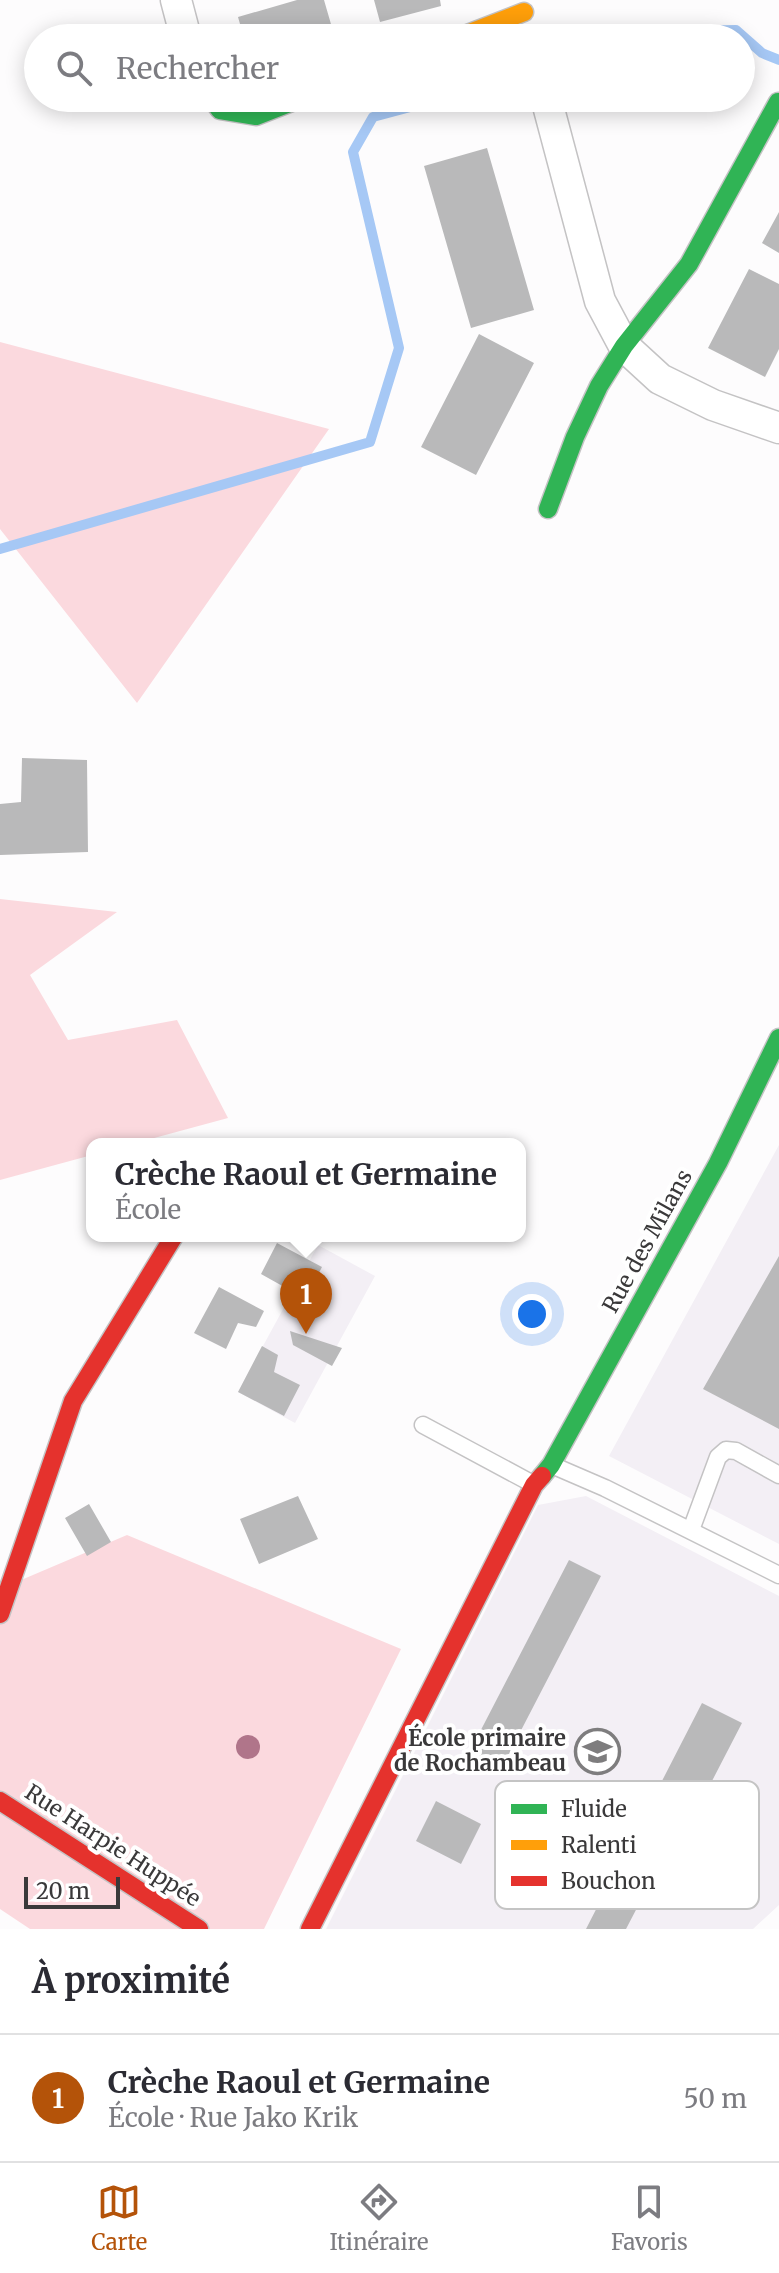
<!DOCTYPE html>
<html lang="fr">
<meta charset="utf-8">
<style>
body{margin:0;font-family:Merriweather,serif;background:#f2f2f3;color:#2b2b33}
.scale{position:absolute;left:24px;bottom:20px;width:96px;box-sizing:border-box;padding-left:8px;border:4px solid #3a393a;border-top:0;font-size:22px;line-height:28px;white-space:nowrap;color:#3a393a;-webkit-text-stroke:6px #fff;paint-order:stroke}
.you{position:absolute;left:532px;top:1314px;width:28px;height:28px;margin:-20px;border:6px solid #fff;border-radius:50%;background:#1a73e8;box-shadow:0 0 0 12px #1a73e833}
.badge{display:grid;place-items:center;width:52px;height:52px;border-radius:50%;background:#b45309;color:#fff;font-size:26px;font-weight:700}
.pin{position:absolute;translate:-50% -66px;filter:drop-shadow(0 2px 4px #0008)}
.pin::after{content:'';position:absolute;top:42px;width:28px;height:24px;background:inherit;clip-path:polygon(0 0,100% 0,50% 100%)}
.popup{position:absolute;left:86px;top:1138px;width:440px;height:104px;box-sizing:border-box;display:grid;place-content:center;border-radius:16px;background:#fff;filter:drop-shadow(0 2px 6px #0005);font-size:26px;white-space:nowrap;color:#7c7c81}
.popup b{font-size:30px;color:#2b2b33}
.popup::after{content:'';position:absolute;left:50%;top:100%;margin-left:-16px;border:16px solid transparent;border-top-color:#fff}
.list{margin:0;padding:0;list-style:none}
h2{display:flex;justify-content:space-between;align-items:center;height:104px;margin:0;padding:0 32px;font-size:34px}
h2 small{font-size:26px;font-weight:400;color:#7c7c81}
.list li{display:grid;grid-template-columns:52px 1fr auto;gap:24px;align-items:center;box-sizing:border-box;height:128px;padding:0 32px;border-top:2px solid #e1e1e2}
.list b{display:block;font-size:30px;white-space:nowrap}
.list p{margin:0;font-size:26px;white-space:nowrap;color:#7c7c81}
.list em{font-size:26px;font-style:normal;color:#7c7c81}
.icon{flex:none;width:44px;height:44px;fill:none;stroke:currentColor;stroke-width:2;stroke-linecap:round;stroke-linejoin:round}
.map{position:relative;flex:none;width:779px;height:1929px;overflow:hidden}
.search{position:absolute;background:#fff;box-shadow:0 4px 20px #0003;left:24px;right:24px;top:24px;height:88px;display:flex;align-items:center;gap:20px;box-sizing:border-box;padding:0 28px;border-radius:44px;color:#7c7c81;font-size:30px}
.sheet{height:232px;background:#fff}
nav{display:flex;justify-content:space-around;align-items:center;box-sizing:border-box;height:112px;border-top:2px solid #e1e1e2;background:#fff;font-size:22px;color:#7c7c81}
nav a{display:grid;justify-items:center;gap:4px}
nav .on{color:#b45309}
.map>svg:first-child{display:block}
.built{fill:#f3eff5}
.green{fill:#fbd9de}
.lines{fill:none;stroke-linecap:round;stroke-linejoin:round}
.stream{stroke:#a6c8f5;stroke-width:10}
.building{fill:#b9b9ba}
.lane-casing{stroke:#c4c3c4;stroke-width:19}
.street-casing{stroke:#c4c3c4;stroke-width:33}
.fast-casing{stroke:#c4c3c4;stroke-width:21}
.slow-casing{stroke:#c4c3c4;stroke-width:21}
.jam-casing{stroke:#c4c3c4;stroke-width:21}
.lane{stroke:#fff;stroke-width:16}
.street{stroke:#fff;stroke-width:30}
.fast{stroke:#30b455;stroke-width:18}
.slow{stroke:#ff9f0a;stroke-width:18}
.jam{stroke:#e5322d;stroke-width:18}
.tree{fill:#b0758a}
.labels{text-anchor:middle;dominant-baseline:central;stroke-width:8;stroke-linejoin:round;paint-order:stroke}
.street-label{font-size:22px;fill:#3a393a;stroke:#fff}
.poi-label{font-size:22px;font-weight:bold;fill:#3a393a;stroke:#fff;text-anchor:end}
.key{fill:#fff;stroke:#c4c4c4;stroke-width:2}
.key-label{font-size:22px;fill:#3a393a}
</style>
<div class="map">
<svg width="779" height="1929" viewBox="0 0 779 1929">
<rect width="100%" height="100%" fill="#fdfcfd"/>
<path class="built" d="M779,1145V1544L609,1456Z
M318,1245L375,1276L295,1423L238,1392Z
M586,1496L779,1596V1905L753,1929H326L538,1505Z"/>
<path class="green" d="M0,342L329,429L137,703L0,529Z
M0,899L117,912L30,975L68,1040L177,1020L228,1118L132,1144H92V1155L0,1180Z
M127,1535L401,1649L264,1929H30L0,1909V1589Z"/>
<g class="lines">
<path class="stream" d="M657,38L681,31L736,30L762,53L779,60
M0,549L370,442L399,348L353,152L373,117L444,98"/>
</g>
<path class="building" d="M297,0H324L335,38H244L238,17Z
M374,0H440L441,6L380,22Z
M487,148L534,310L471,328L424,166Z
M779,212V253L762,243Z
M749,269L779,284V349L765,377L708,348Z
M479,334L534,363L476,475L421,447Z
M22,758L87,760L88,852L0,855V804L21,802Z
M277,1243L322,1267L298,1313L282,1305L286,1288L261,1274Z
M779,1256V1429L703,1389Z
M219,1287L264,1311L256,1327L238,1323L226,1349L194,1333Z
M290,1331L342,1348L332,1366L293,1345Z
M262,1346L278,1355L274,1372L300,1385L284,1416L238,1392Z
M298,1496L318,1539L259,1564L240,1519Z
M89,1504L111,1542L87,1556L65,1518Z
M569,1560L601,1576L501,1769L469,1753Z
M702,1703L742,1723L683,1837L644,1816Z
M436,1801L481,1824L461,1864L416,1841Z
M637,1836L663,1849L645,1882L619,1868Z
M512,1840L529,1850L520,1867L503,1857Z
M616,1875L630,1882L632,1886L630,1892L624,1894L609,1887Z
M606,1890L638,1906L626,1929H586Z"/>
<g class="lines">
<defs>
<path id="lane" d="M423,1425L533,1484
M554,1466L605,1488L779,1575
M691,1530L718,1457L726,1450L736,1451L779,1475"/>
<path id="street" d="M176,0L186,38
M546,98L600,301L624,346L660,379L713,405L779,428"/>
<path id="fast" d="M211,98L220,110L256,116L302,98
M548,509L575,437L599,386L624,346L689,264L778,102
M542,1476L551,1465L718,1163L779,1038"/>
<path id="slow" d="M457,38L524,12"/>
<path id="jam" d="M0,1614L73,1401L174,1236
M0,1801L199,1929
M310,1929L534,1485L542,1476"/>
</defs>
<use href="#lane" class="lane-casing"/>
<use href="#street" class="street-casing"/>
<use href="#fast" class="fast-casing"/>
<use href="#slow" class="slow-casing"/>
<use href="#jam" class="jam-casing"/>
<use href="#lane" class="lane"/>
<use href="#street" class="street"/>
<use href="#fast" class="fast"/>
<use href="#slow" class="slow"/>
<use href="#jam" class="jam"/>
</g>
<circle class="tree" cx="248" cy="1747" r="12"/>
<defs>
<symbol id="school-ring" viewBox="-11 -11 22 22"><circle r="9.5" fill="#fff" stroke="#7e7d7e" stroke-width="1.5"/><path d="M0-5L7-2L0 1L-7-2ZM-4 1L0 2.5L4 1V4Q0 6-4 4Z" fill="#7e7d7e"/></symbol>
</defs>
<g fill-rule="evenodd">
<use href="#school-ring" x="572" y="1726" width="51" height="51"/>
</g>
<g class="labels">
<g class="street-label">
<text transform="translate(647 1241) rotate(-61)">Rue des Milans</text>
<text transform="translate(113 1845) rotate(33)">Rue Harpie Huppée</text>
</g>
<g class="poi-label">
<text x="566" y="1738">École primaire<tspan x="566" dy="25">de Rochambeau</tspan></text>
</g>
</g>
<rect x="495" y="1781" width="264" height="128" rx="12" class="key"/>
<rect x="511" y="1804" width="36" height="10" fill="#30b455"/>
<rect x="511" y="1840" width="36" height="10" fill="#ff9f0a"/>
<rect x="511" y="1876" width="36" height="10" fill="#e5322d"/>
<g class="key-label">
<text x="561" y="1817">Fluide</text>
<text x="561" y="1853">Ralenti</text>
<text x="561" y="1889">Bouchon</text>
</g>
</svg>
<div class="scale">20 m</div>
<div class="you"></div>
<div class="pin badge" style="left:306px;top:1334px">1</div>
<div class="popup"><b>Crèche Raoul et Germaine</b>École</div>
<div class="search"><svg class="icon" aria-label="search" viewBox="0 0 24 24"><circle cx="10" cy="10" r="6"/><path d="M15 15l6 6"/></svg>Rechercher</div>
</div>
<section class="sheet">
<h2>À proximité<small></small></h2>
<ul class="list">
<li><span class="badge">1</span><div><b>Crèche Raoul et Germaine</b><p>École · Rue Jako Krik</p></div><em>50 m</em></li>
</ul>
</section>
<nav>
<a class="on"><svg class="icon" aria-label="map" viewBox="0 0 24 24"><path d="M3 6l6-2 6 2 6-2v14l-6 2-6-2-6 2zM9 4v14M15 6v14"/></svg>Carte</a>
<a><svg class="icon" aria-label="directions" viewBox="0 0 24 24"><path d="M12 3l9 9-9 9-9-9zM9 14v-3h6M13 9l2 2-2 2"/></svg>Itinéraire</a>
<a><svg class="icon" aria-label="saved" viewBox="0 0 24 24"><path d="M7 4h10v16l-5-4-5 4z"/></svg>Favoris</a>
</nav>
